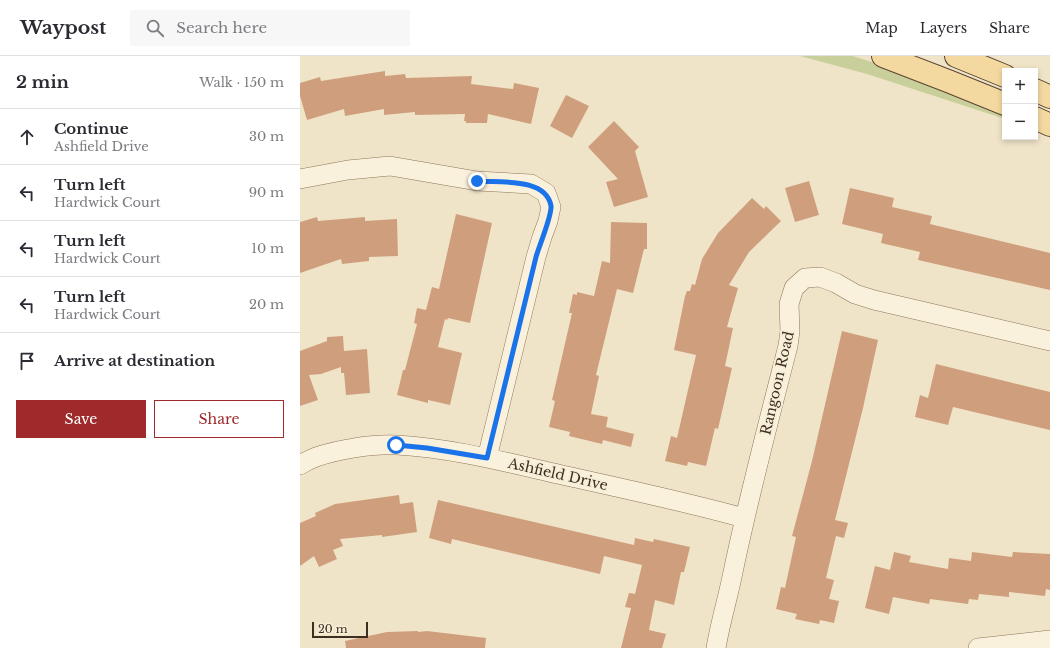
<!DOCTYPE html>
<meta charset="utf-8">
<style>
body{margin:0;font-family:"Libre Baskerville",serif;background:#f7f7f7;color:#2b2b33}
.controls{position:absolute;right:12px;top:12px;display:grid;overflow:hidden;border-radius:0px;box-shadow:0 2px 6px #0003}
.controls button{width:36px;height:36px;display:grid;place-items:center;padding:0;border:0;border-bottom:1px solid #e1e1e2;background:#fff;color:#2b2b33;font:20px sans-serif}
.scale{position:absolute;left:12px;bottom:10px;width:56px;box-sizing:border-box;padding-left:4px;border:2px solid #3d2e20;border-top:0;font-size:11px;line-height:14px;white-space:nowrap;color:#3d2e20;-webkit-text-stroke:3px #f7eed8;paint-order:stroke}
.stop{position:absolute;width:12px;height:12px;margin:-9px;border:3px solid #1a73e8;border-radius:50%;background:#fff}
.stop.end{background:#1a73e8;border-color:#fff;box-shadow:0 1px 4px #0008}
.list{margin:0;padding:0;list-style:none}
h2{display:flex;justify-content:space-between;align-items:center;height:52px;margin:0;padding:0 16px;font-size:17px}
h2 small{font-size:13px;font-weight:400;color:#7c7c81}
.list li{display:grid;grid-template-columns:26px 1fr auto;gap:12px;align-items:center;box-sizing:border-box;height:56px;padding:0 16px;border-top:1px solid #e1e1e2}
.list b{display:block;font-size:15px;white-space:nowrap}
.list p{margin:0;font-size:13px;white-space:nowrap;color:#7c7c81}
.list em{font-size:13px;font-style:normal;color:#7c7c81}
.actions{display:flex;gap:8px;padding:12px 16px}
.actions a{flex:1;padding:9px 0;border:1px solid #9e2a2b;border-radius:0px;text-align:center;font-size:14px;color:#9e2a2b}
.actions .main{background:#9e2a2b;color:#fff}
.icon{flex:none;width:22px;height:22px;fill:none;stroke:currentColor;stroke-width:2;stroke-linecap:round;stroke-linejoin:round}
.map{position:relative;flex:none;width:750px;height:592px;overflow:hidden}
header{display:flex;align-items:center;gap:24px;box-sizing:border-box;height:56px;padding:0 20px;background:#fff;border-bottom:1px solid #e1e1e2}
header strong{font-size:19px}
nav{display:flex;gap:22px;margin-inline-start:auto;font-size:14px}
.search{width:280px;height:36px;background:#f7f7f7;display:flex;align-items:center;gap:10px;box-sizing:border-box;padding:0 14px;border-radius:0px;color:#7c7c81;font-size:15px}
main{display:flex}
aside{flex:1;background:#fff}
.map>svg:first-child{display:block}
.green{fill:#c9cf9b}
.building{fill:#cf9f7d}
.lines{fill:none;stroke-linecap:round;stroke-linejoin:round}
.minor-casing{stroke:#8d765c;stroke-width:20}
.major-casing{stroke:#5b4430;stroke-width:24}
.minor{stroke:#faf1dc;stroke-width:19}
.major{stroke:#f3d9a0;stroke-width:22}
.route{stroke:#1a73e8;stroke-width:5}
.labels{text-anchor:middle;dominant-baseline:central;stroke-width:4;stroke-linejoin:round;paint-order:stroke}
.street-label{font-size:14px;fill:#3d2e20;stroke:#f7eed8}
</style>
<header>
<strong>Waypost</strong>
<div class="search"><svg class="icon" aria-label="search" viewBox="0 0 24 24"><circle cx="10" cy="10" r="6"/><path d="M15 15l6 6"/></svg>Search here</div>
<nav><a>Map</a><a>Layers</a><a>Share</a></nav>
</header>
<main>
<aside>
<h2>2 min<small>Walk · 150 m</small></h2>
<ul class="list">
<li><svg class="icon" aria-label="ahead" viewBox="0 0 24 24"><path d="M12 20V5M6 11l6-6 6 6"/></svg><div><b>Continue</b><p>Ashfield Drive</p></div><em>30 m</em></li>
<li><svg class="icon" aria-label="left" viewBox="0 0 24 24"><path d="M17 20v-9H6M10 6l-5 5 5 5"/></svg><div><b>Turn left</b><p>Hardwick Court</p></div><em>90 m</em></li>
<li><svg class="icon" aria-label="left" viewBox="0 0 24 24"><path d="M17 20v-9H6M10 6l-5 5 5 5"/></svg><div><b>Turn left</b><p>Hardwick Court</p></div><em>10 m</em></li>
<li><svg class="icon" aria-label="left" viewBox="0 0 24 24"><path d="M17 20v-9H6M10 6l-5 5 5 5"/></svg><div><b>Turn left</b><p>Hardwick Court</p></div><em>20 m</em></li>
<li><svg class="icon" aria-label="arrive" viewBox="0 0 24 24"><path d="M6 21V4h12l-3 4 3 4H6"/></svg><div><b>Arrive at destination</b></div></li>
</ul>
<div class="actions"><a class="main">Save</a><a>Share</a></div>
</aside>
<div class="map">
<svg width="750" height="592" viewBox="0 0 750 592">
<rect width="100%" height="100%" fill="#f0e4c8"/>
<path class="green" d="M500,0H553L590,12L705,58V63L567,18Z"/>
<path class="building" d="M85,15V20L105,18L106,22L172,20L171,28L213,33L214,27L239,32L231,68L188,58L187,67H166V65H164L165,58L115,59V56L84,59V53L45,60L44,53L7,64L0,40V27L20,21L21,25Z
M266,39L289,50L272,82L250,70Z
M314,65L339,91L335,95L348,141L314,151L306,126L318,123L288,91Z
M509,125L519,159L495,166L485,132Z
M550,132L594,142L592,151L632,160L630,168L750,197V234L618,204L620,196L581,187L583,178L542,168Z
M452,142L464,153L466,150L481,165L449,196L429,229L438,232L427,271L433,272L425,310L432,312L418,373L415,372L406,410L388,406L387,410L365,405L371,380L377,382L396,299L374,294L385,240L387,235H390L392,228L395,229L402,203L418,177Z
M156,158L192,167L170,267L148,262L147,264L145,263L138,291L162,297L150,349L128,344V347L97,339L103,314H105L117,268L114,267L117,252L126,254L132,231L139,233Z
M17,161L18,165L65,161V165L97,163L98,200L69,201V205L42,208L41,203L0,217V166Z
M311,166L347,167V193H344L333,237L317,233L296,319L299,320L291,358L308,361L306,371L334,378L331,391L303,384L302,388L269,380L270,376L249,371L255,345L252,344L272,257H269L273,238L277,239V236L294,240L302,205L310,207Z
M542,275L578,284L563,352L535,464L548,467L544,482L536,480L526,522L534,524L529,543L539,545L534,567L520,564L519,568L495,563L497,558L476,553L481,531L485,532L496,481L492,480L512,405Z
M43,280L44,295L67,293L70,337L46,339L44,317H41V311L21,318L9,319L18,344L0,350V295L27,285V281Z
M636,308L750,336V374L653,351L648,369L615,361L620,339L628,342Z
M99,439L100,448L113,446L117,476L82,481V479L40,483L43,490L33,494L37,503L19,511L14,500L0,510V467L16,460L15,457L35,448Z
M138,444L334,489L335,482L353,486L354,483L390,491L384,516H381L374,549L355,544L349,574L366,578L362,592H321L331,552L325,551L329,537L335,538L342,509L304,500L300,518L152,483L151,488L129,482Z
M594,496L611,500L609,506L648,513L649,502L671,505L672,496L712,501L713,496L750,498V534L746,533L745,540L709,536V541L679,538L678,544L669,543L668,548L630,543L629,548L593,541L589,558L565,552L575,510L590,514Z
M118,575V576L127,575L186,582L185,592H46L45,585L87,576Z"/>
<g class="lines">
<defs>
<path id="minor" d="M0,123L48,114L90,110L177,125L231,128L246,137L251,151L248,165L242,181L236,201L187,402
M0,409C5,406 11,403 16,401C40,393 72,388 97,389C151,392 205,406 258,418C320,432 383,445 444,462
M416,592C420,568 427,545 432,521C448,443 468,367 488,290L490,275L489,248L494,232L505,222L520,221L536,227L555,238L574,244L750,285
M678,592L750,584"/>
<path id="major" d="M583,0L648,25L705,48
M656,0L705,20
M735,34L750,41
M735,62L750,69"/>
</defs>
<use href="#minor" class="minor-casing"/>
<use href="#major" class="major-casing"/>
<use href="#minor" class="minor"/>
<use href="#major" class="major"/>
</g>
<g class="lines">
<path class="route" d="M96,389L127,392L187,402L236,201C239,190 252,160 251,150C246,121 199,127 177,125"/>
</g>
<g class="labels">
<g class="street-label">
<text transform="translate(477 327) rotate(-77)">Rangoon Road</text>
<text transform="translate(258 418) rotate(13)">Ashfield Drive</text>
</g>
</g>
</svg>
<div class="controls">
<button>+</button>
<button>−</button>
</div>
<div class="scale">20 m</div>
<div class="stop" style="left:96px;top:389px"></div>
<div class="stop end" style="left:177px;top:125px"></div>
</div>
</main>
